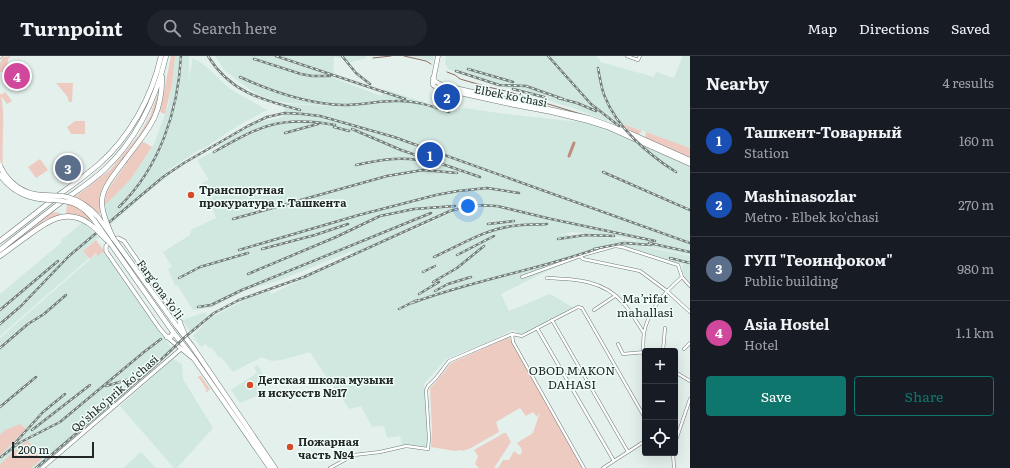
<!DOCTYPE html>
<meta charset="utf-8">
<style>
body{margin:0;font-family:Literata,serif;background:#20242c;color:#f1f3f6}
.controls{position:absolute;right:12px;bottom:12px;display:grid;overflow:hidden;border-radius:4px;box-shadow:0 4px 16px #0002}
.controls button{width:36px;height:36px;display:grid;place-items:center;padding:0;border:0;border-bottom:1px solid #363941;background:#171b24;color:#f1f3f6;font:20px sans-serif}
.scale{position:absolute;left:12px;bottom:10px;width:82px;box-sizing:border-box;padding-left:4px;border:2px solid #222726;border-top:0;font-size:11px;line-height:14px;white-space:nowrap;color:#222726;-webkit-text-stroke:3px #f0fefa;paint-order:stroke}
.you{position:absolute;left:468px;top:150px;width:14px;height:14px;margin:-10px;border:3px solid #fff;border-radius:50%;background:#1a73e8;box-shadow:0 0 0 6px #1a73e833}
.badge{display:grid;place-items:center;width:26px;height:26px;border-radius:50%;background:#0f766e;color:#fff;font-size:13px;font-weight:700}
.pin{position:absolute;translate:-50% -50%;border:2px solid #fff;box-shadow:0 1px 4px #0006}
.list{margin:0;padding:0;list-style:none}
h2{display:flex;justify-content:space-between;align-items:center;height:52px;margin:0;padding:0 16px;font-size:17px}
h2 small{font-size:13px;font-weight:400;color:#9ea1a6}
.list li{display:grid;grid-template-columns:26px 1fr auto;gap:12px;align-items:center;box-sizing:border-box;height:64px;padding:0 16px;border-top:1px solid #363941}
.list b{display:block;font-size:15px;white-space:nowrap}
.list p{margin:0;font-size:13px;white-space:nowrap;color:#9ea1a6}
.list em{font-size:13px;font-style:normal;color:#9ea1a6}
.actions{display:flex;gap:8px;padding:12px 16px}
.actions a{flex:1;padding:9px 0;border:1px solid #0f766e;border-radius:4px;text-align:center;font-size:14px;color:#0f766e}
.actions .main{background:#0f766e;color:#fff}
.icon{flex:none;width:22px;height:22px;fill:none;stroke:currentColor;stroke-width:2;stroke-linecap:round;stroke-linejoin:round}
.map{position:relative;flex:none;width:690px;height:412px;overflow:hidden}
header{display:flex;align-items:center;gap:24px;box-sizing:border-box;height:56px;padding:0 20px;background:#171b24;border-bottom:1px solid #363941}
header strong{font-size:19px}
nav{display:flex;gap:22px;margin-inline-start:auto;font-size:14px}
.search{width:280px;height:36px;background:#20242c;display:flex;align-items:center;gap:10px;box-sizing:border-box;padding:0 14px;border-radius:22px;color:#9ea1a6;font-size:15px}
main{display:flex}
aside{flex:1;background:#171b24}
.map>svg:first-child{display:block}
.built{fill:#d1e8e1;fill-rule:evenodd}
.green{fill:#eecbc1}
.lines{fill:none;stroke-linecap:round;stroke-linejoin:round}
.stream{stroke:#8f6d64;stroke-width:1}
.canal{stroke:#be8b7e;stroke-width:3}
.minor-casing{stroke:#6d7976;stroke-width:3.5}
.tertiary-casing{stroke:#6d7976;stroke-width:4.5}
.secondary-casing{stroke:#6d7976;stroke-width:5}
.primary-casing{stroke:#6d7976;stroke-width:5.5}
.trunk-casing{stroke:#6d7976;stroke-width:5.5}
.minor{stroke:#fff;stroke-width:2.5}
.tertiary{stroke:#fff;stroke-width:3.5}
.secondary{stroke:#fff;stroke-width:4}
.primary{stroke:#fff;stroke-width:4.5}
.trunk{stroke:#fff;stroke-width:4.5}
.rail-casing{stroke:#757d7b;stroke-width:2.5}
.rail{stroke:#f0fefa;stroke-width:1;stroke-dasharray:3;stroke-linecap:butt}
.primary-bridge-casing{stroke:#6d7976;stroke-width:5.5;stroke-linecap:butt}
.trunk-bridge-casing{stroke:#6d7976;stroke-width:5.5;stroke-linecap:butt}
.primary-bridge{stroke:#fff;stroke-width:4.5}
.trunk-bridge{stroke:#fff;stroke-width:4.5}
.poi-dot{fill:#d54b27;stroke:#f0fefa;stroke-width:1.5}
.labels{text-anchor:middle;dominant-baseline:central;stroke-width:3;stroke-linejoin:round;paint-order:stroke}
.street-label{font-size:11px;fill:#222726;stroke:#f0fefa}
.poi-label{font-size:11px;font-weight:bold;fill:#222726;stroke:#f0fefa;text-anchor:start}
.neighbourhood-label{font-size:12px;fill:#222726;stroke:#f0fefa}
</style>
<header>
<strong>Turnpoint</strong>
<div class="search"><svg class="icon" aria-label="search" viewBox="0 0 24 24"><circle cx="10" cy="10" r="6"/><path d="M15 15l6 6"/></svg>Search here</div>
<nav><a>Map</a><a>Directions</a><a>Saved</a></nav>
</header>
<main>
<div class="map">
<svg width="690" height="412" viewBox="0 0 690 412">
<rect width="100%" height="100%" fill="#e3f0ec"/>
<path class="built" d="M175,0H189V17L187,29L192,8V2L202,7L230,33L267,54L239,69L206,91L199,94L174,110L168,114L171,118L145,138L110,169L104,150L128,124L145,102L154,88L168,50L172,29Z
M215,0H366V2L348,7L346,3L334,1L333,22L381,40L384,33L450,55H453L464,52L506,58L580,66L601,72L638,87L645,95L647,92L690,110V199L636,188V184L608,179L572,176L559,179L568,178L569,181L589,180L635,185V189L690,200V227L682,216L683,208L617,191L582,200L555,211L501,238L509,255L550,238L574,252L522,279L513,274L484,288L446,303L424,328L428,378V391L402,389L400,380L387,382L384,370L372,371L361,350L349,353L341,340L339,341L333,329L321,313L310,296L281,304L271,305L262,301L233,316L221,301L219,302L211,291L209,292L206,288L201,291L193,280L210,262L251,241L270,235L271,238L355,199L352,195L280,224L244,235L213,251L193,254L177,229L175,230L168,213L172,211L163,196L190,179L191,174L216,162L211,147L202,127L209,124L197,104L220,92L219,89L251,70L260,66L283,61L285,48L329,50L330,47H328V49H321L289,47L276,45L256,38L225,15ZM450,157L423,170L364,195Z
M409,0H434L433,5Z
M446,0H597V2L600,3V6L654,21L656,16L674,22L683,0H690V92L623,68L621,70L610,61L607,65L576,53L448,13L445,7Z
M82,167L87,170L99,181L83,195L89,202L0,280V238L62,186L61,184Z
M103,192L127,224L173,295L39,412H0V282Z
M206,256L207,260L190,275L182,265L185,263Z
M173,303L182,308L183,323L213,372L177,412H174L120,350Z
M258,309L266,325L256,333L259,339L240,347L231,334L257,317L254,311Z
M141,396L156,412H123Z"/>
<path class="green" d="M11,0L8,3L6,17L0,16V7L3,1Z
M171,0H175L172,29L165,58L160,56Z
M56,27H73L72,46H69L67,40Z
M159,34L160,35L154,60L141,80L110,120L102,132L99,142L100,157L89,164L78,159L66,158L67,149L66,148L110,114L139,79L150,60Z
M5,36L12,45L7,48L1,40C6,63 1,88 3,112L0,104V37L1,39Z
M75,65H85V78H71L67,71Z
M623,68L642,75L638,79L629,75Z
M646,76L690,92V102L645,82Z
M142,85L152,91L130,124L104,150L106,139L109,132Z
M40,103L48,114L36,122L28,111Z
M52,156L60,157V159L45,164L4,195Z
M96,184L104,195L98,200L96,197L90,203L83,195Z
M509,281L583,412H498L503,404H509L514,395L519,399L522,397L521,392L517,387L533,377L540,356L537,361L533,356L526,360L520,352L496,366L499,376L469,393L462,395L461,394L455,395L431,391L432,375L430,332L436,326L451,307Z
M199,320H201L210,333L207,336L205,335L207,334L199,322L197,323Z
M20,368L26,373L0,400V379L5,374Z
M504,377H506L511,386L494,412H479L475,408L478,400L474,394Z
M28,385L42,403L31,412H0V408L25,386Z"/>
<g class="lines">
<path class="stream" d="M404,0L426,5L431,8
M373,2L391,0
M447,16L455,19L460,23L488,31L506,35L584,59"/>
<path class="canal" d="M569,100L574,87"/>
<defs>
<path id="minor" d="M627,0L638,4L640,0
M0,1L1,0
M581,201L583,203L640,215L667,235L690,256
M522,221L583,199L615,190L622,191L678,209L682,221C665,236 648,254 644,277C642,290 644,306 645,318
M682,221L690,230
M547,222C575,223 604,224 623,247C631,255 637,267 644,277
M594,254L615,240
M552,264L628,396
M537,272L614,405
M512,278L513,286L584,412
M618,288L623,298L645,296
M684,293L690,287
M663,295L665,272
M675,316L690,325
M675,387L690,343
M673,397L674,412
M330,412L354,399L380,396L406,390L428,393L429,382L426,334L428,330L436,322L449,305L512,278L522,280L578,251L582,252L645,362
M603,412L645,385"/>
<path id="tertiary" d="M185,278L180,266L124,185L118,182L112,184L106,190V195L160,273L167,281L191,301
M42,412L181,293"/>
<path id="secondary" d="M438,0L433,25V29L437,32L514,49L551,56L588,65L607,71L690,108
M433,22L436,26L442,29L589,62L630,77L690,104"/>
<path id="primary" d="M180,266L178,269H176L192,290L275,412
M167,281H171L173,276L195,304L270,412"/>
<path id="trunk" d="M125,104C148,73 162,61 162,21
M0,185C20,170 40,154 60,138C73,129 86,119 98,109C130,81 152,41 161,0
M0,194C20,178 40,162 60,147C75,136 91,126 104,114C137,83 156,43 166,0
M0,200L26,181"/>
</defs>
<use href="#minor" class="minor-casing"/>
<use href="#tertiary" class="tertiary-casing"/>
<use href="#secondary" class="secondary-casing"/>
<use href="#primary" class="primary-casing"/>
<use href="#trunk" class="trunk-casing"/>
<use href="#minor" class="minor"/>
<use href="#tertiary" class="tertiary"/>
<use href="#secondary" class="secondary"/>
<use href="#primary" class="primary"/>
<use href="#trunk" class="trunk"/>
<defs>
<path id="rail" d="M208,0C230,36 262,44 300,54
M276,0L405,43
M342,0L356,17L370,28
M548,0L591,48L619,70
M254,3L301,18L312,20H330
M598,12C600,22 601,32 605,41C617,72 649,99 676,116
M468,13L513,26
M456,15L499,29L526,30L563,43
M240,21C273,36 307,48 343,49C361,49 378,45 395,45C414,44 432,50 449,56
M513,33L544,41
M558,42L577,47L596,55
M334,71L349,75
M352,73L401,94L480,121
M285,77L318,68
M214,96C260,70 280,59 335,69
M356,109C379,104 395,101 419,104
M603,116L690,154
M119,151C160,111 178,55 181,0
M233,163L387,120L423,114L457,117
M488,168L514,165
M558,183L585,179L614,180
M649,187L690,196
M262,193L315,179L348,168
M594,193L624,187L651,189
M239,194L359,159L436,139L458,135L487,132L519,137
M457,199L494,180
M434,201C459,190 485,173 513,170C524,168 536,169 547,168
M670,202L690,207
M423,216L435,210
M248,218L336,181L380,160L414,153L455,150
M179,222L200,211L248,197
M433,226L457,212L484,190
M435,235L448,228L471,221
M419,238L439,226
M412,247C473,224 538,214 599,192
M198,251L211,249L242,234L431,157
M399,253L417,244
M0,254L58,205
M0,268L21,250L69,200L163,121L184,107L248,70L267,61L285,57L303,58L320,60L394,81L690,187
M0,292L28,268L44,258L66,239
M106,330L140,320
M0,351L36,321
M32,374L90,329
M15,387L43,356L65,338
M1,401L19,387L60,366L144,296L161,283
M36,412L150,314L185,281L214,257L239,244L304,221L450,155L474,149L497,150L551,163L655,185"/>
</defs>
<use href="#rail" class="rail-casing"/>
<use href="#rail" class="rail"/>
<defs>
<path id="primary-bridge" d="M0,110C8,127 23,138 41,139C50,140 58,139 67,141C79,144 89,151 98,161L176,269
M0,119C9,131 20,139 35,142C60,147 75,139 94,164L173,276"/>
<path id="trunk-bridge" d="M26,181C45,167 65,151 88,167C96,172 102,180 109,186
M113,182C95,142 99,138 125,104"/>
</defs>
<use href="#primary-bridge" class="primary-bridge-casing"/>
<use href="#trunk-bridge" class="trunk-bridge-casing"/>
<use href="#primary-bridge" class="primary-bridge"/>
<use href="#trunk-bridge" class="trunk-bridge"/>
</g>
<g class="poi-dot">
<circle cx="191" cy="139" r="4"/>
<circle cx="250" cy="329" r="4"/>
<circle cx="290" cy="391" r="4"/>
</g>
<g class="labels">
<g class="street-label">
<text transform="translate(511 39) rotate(11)">Elbek ko'chasi</text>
<text transform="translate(161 233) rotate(54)">Farg'ona Yo'li</text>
<text transform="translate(114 337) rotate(-41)">Qo'shko'prik ko'chasi</text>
</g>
<g class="poi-label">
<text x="199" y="133">Транспортная<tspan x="199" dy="13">прокуратура г. Ташкента</tspan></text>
<text x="258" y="323">Детская школа музыки<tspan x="258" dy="13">и искусств №17</tspan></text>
<text x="298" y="385">Пожарная<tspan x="298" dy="13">часть №4</tspan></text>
</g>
<g class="neighbourhood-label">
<text x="645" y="242">Maʼrifat<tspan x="645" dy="14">mahallasi</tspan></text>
<text x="572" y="314">OBOD MAKON<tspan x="572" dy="14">DAHASI</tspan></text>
</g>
</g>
</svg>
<div class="controls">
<button>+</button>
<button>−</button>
<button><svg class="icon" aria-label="locate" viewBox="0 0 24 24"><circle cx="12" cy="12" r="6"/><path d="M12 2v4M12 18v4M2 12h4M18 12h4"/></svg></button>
</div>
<div class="scale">200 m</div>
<div class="you"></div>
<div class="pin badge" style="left:430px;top:99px;background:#1a4fb4">1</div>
<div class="pin badge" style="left:447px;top:41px;background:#1a4fb4">2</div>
<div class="pin badge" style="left:68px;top:112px;background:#5c6f8a">3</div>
<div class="pin badge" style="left:17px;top:20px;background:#d1479c">4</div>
</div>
<aside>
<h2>Nearby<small>4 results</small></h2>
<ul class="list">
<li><span class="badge" style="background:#1a4fb4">1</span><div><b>Ташкент-Товарный</b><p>Station</p></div><em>160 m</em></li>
<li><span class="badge" style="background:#1a4fb4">2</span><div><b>Mashinasozlar</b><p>Metro · Elbek ko'chasi</p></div><em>270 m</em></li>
<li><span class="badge" style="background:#5c6f8a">3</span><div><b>ГУП &quot;Геоинфоком&quot;</b><p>Public building</p></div><em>980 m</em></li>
<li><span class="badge" style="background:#d1479c">4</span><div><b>Asia Hostel</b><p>Hotel</p></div><em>1.1 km</em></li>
</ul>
<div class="actions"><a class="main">Save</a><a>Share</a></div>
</aside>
</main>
